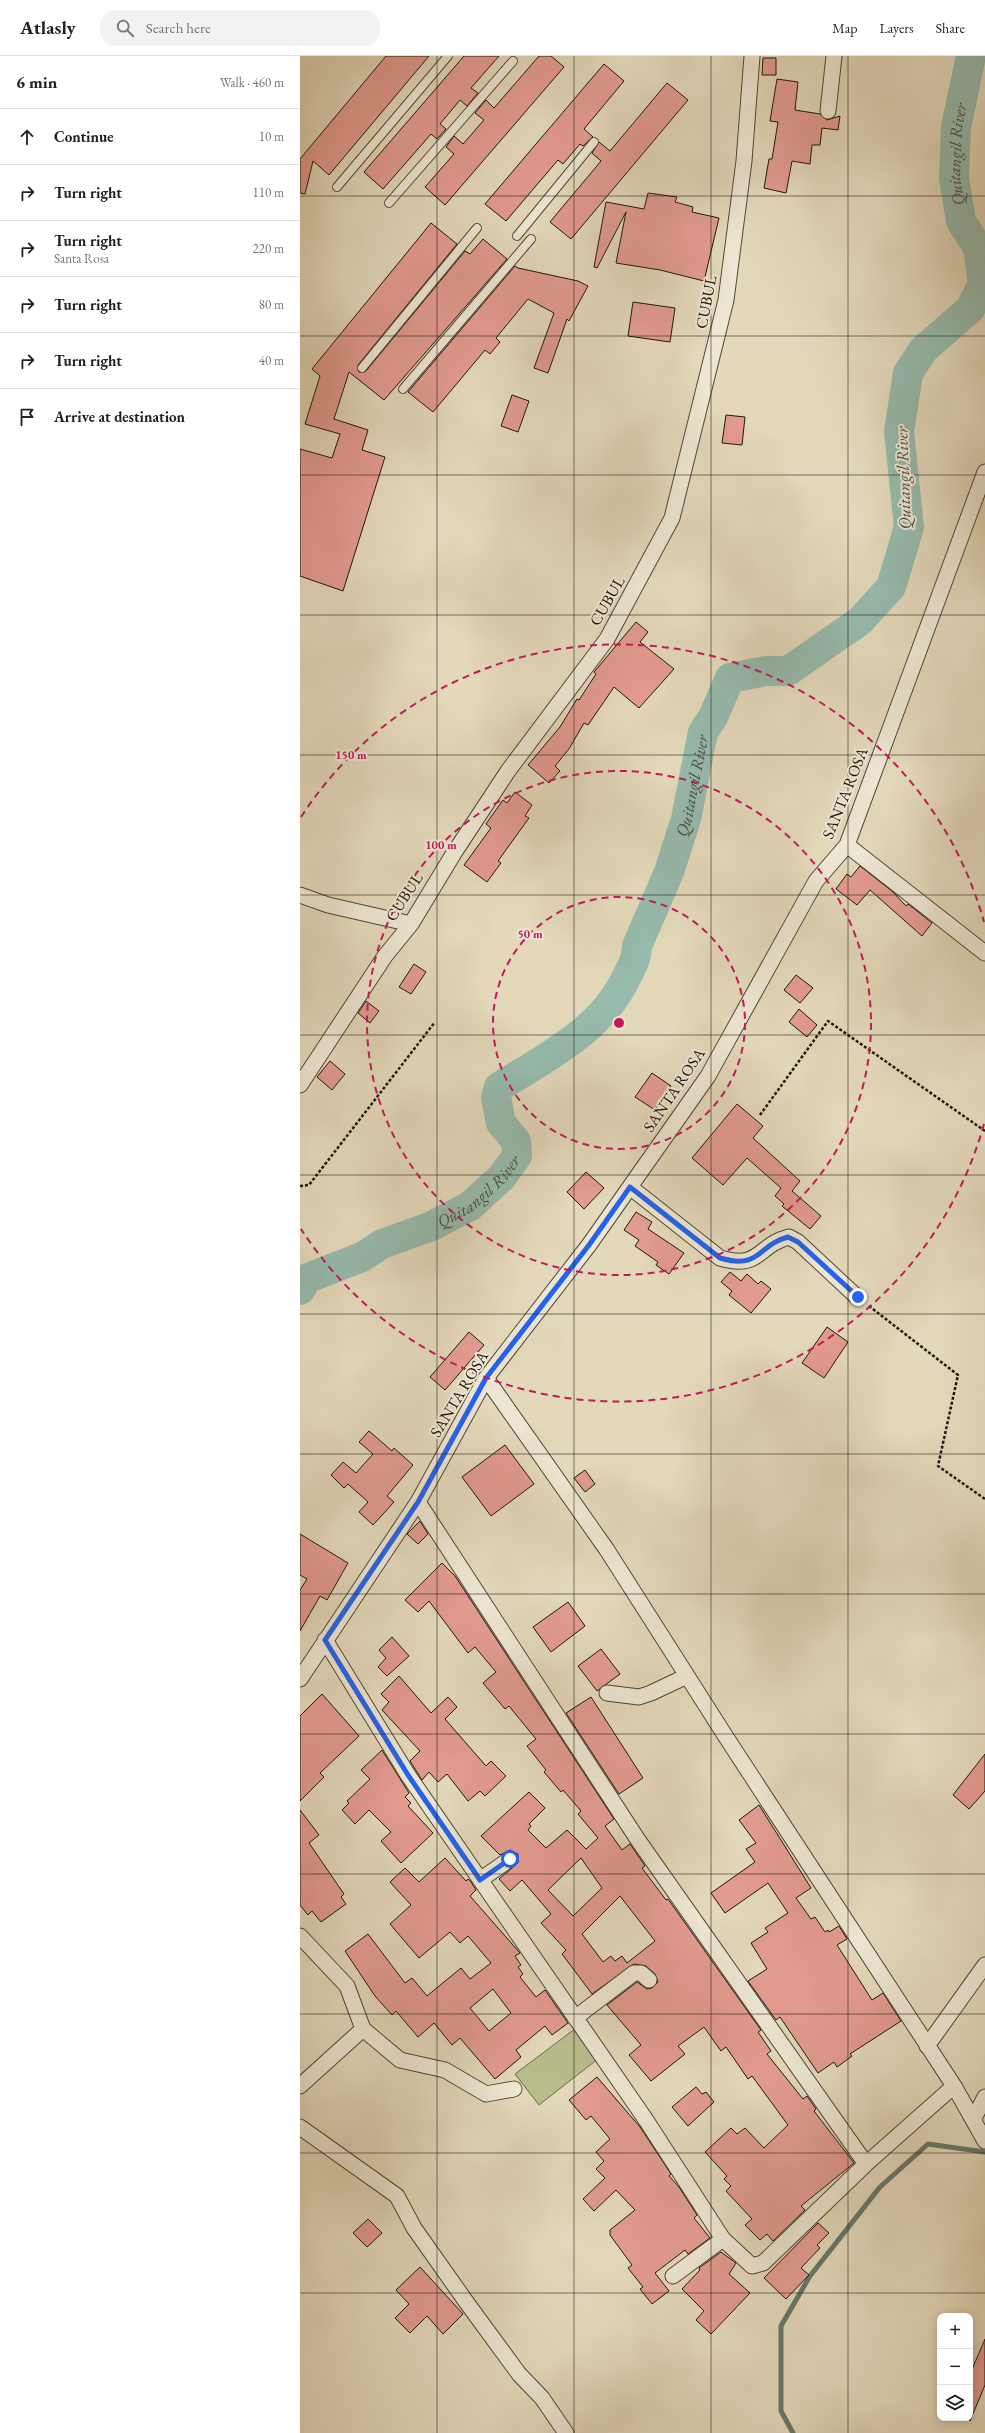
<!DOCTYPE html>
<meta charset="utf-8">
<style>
body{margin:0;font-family:"EB Garamond",serif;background:#f2f2f2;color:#202124}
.controls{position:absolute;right:12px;bottom:12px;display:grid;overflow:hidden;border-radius:8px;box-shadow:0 2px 10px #0003}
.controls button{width:36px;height:36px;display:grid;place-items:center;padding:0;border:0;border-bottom:1px solid #e0e0e0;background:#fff;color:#202124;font:20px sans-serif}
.stop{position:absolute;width:12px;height:12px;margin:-9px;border:3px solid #2563eb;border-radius:50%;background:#fff}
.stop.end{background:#2563eb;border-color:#fff;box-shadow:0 1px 4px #0008}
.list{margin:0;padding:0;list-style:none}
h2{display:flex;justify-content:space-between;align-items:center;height:52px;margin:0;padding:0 16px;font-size:17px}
h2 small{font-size:13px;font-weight:400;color:#757577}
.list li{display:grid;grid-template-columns:26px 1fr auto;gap:12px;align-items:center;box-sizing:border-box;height:56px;padding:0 16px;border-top:1px solid #e0e0e0}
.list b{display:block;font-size:15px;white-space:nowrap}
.list p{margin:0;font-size:13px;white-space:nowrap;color:#757577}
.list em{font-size:13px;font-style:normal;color:#757577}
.icon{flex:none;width:22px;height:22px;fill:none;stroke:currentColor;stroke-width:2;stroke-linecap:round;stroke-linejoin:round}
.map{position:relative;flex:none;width:685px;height:2377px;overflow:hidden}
header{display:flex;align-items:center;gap:24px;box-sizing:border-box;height:56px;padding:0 20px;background:#fff;border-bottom:1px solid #e0e0e0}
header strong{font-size:19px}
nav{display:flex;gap:22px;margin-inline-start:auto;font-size:14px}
.search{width:280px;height:36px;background:#f2f2f2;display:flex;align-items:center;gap:10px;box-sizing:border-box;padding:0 14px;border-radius:16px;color:#757577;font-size:15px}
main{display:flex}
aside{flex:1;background:#fff}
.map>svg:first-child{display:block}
.green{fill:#b8bd8c;stroke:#6c694c}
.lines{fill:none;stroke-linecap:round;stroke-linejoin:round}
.stream{stroke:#66786c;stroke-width:5}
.river{stroke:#96baac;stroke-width:30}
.building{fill:#e29b8f;stroke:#1f150d;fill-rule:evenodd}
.lane-casing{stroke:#504638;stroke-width:10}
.street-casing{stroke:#504638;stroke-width:17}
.path{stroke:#1f150d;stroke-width:2.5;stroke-dasharray:3 2;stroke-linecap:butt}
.lane{stroke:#ede6d2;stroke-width:8}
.street{stroke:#ede6d2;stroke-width:15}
.route{stroke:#2563eb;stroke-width:5}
.grid{fill:none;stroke:#1f150d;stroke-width:1;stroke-opacity:0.55}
.ring{fill:none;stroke:#c2185b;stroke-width:2;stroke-dasharray:7 5}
.labels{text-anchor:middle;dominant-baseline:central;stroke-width:4;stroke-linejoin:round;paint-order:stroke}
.street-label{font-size:16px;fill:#1f150d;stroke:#ede6d2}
.water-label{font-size:17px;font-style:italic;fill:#494f45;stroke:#ede6d2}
.centre{fill:#c2185b;stroke:#ede6d2;stroke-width:2}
.ring-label{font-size:12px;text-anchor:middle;font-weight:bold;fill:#c2185b;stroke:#ede6d2;stroke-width:4;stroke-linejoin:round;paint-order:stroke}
</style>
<header>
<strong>Atlasly</strong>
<div class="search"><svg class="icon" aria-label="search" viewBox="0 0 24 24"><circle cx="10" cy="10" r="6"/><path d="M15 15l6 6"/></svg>Search here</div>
<nav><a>Map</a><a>Layers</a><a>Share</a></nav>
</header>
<main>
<aside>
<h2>6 min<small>Walk · 460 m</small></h2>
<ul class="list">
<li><svg class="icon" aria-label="ahead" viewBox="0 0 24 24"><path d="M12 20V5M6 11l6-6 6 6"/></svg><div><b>Continue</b></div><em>10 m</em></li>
<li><svg class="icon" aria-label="right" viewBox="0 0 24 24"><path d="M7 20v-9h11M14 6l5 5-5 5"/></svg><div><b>Turn right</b></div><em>110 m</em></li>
<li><svg class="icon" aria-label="right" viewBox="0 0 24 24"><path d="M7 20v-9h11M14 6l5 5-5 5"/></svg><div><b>Turn right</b><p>Santa Rosa</p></div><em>220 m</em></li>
<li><svg class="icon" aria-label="right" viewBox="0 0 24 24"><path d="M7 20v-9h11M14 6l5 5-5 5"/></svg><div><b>Turn right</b></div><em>80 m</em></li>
<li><svg class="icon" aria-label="right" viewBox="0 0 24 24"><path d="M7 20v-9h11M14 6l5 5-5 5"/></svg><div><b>Turn right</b></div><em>40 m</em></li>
<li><svg class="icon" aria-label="arrive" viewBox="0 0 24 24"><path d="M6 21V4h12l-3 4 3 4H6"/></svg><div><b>Arrive at destination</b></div></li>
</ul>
</aside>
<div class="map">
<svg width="685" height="2377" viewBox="0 0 685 2377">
<rect width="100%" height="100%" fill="#e3d8ba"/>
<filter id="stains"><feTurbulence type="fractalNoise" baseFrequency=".005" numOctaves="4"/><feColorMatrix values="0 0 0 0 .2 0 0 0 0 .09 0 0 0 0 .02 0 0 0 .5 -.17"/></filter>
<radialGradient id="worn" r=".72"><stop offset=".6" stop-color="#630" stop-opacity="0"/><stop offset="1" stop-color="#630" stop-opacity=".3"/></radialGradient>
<path class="green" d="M276,1972L299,2002L239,2049L215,2018Z"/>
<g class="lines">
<path class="stream" d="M493,2377L481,2355V2270L510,2220L580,2131L628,2088L685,2096"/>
<path class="river" id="s1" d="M0,1234L8,1222L62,1201L82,1188L132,1170L170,1150L201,1122L217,1100L216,1085L201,1067L196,1041L199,1031C248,1000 303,974 328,918C333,908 337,901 337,890L369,816L386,763L403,676L413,661L430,622L466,615H488L560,565L591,531L609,471L599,376L608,317L623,294L670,253L683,228L678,192L661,165L654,122L656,71L671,0"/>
</g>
<path class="building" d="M86,0H129L29,119L13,105L5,138L0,137V103Z
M164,0H199L171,32L178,37L167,50L160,44L140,68L146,73L137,83L131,78L83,133L64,116Z
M239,0H251L264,11L145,149L125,131L154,98L146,91L154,80L163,88L184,64L175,57L186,44L194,52Z
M463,2H476V19H462Z
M304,8L324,25L284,73L293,81L283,90L280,88L263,108L258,104L206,165L185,148Z
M477,23L498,26L495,54L520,58L527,64L540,60L538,74L522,72L520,89H512L510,108L492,105L486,137L464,132L469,103H472L478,66L470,65Z
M367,27L388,44L271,183L250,166L301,105L292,97L299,86L310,95Z
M348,137L377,141L375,146L393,151L392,156L419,162L404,225L360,214L316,207L326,156L297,212L294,211L306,146L344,153Z
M131,167L157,188L58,309L59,316L66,315L165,195L170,198L183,183L207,203L84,344L49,316L34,363L68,374L62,394L85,401L43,535L0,520V393L32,402L40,378L5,368L20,320L12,313Z
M215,210L218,212L278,225L288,230L269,265L267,263L248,317L234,312L254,257L228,243L196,282L200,286L190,298L185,294L133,356L108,336Z
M333,246L375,252L370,286L328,280Z
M212,339L229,345L218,376L201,370Z
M426,359L445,361L442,389L422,387Z
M336,566L348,576L340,586L374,613L339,652L314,631L288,669L284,667L269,693L255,710L260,715L249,727L228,709L260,671L277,643L279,644L296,618L294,616Z
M215,736L232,749L225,760L229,762L198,805L201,807L187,826L164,809L191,772L186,768L203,744L207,747Z
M560,810L593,836L606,850L608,848L632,867L622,880L570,834L557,849L536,833L547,818L551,821Z
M114,908L126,916L111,938L99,931Z
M496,919L513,932L500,947L484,934Z
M66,945L79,955L70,967L58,957Z
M499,953L517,969L507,981L489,966Z
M30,1005L45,1018L32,1034L17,1021Z
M352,1017L371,1030L355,1054L335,1041Z
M437,1048L463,1070L453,1082L500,1125L492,1135L521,1160L510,1173L482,1150L484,1148L475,1140L481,1132L447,1102L423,1129L392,1102Z
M286,1116L304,1132L284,1153L267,1136Z
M336,1156L352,1166L348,1173L384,1197L369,1218L356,1209L358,1206L335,1190L339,1184L324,1174Z
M430,1216L441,1225L447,1218L458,1228L461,1225L471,1233L451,1257L429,1239L432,1235L421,1226Z
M527,1271L548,1286L524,1322L502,1307Z
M169,1276L184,1289L145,1334L130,1321Z
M69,1375L92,1395L94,1392L113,1409L87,1440L94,1446L73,1469L59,1456L68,1446L48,1428L44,1432L31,1419L43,1406L56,1417L73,1398L59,1386Z
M205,1389L234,1428L191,1460L162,1421Z
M285,1414L295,1428L285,1436L274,1422Z
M120,1465L128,1478L118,1488L107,1478Z
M0,1478L48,1507L27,1544L20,1540L0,1575V1534L7,1523L0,1519Z
M142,1507L155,1520L314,1763L305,1770L322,1794L330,1788L345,1810L342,1812L366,1844L368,1843L461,1974L458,1976L471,1995L467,1998L503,2043L507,2040L516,2053L514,2055L554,2107L501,2150L505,2154L473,2185L467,2178L460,2184L445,2169L452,2163L426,2135L431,2130L424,2123L427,2120L405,2096L431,2072L437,2078L445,2072L464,2092L488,2069L452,2020L448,2023L426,1991L421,1995L404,1971L378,1990L385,1998L351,2025L329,1999L341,1989L307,1949L337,1926L347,1933L352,1932L358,1926L355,1918L346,1910L334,1908L292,1938L262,1898L266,1894L241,1867L251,1858L222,1824L210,1835L199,1823L218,1807V1798L210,1794L200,1799L181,1780L229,1736L245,1752L229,1768L231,1770L228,1774L246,1792L267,1774L286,1793L298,1782L278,1758L281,1755L263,1734L261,1736L244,1716L246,1714L227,1690L236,1683L209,1650L205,1653L183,1627L196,1616L175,1591L168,1597L129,1545L118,1556L105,1544ZM281,1802L302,1832L273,1860L248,1834ZM320,1840L355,1885L327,1907L322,1900L315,1905L311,1900L303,1906L282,1878Z
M268,1546L285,1570L251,1596L233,1571Z
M92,1581L109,1600L87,1620L78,1611L86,1602L79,1594Z
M301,1593L320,1618L297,1635L278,1610Z
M99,1620L131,1657L148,1641L157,1651L145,1663L186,1710L191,1705L206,1720L185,1740L180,1735L168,1745L147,1718L138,1726L129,1716L122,1724L110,1705L120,1695L82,1654L89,1646L81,1638Z
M22,1638L59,1680L20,1717L24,1721L0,1745V1660Z
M291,1641L343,1722L319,1738L266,1657Z
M82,1694L109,1737L105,1741L111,1747L108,1750L133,1777L101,1807L81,1785L91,1776L69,1754L55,1768L42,1754L49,1747L47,1745L70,1723L61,1714Z
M685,1698V1735L669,1753L653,1739Z
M459,1749L511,1832L496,1842L511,1863L515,1861L525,1876L528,1874L529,1876L539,1870L547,1883L537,1889L572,1944L583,1937L601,1965L550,1998L552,2000L537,2011L534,2006L518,2017L480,1961L476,1964L448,1925L467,1913L451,1887L468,1876L465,1872L488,1857L468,1827L425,1857L411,1837L455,1806L446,1793L456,1787L439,1764Z
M0,1754L19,1779L9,1787L44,1838L41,1841L46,1848L21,1866L12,1855L8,1859L0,1849Z
M145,1802L166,1825L168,1823L171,1826L176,1834L170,1840L220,1897L215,1900L221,1909L218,1911L223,1918L220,1921L236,1941L245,1934L268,1967L252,1979L245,1970L216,1994L221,2001L195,2023L160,1982L152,1989L134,1967L118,1981L96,1955L92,1959L75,1940L45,1895L68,1878L105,1927L112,1922L127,1940L161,1912L170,1923L191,1907L168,1880L160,1887L150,1876L119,1902L90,1868L111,1849L90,1826L105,1812L119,1826ZM193,1933L211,1957L189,1975L170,1952Z
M297,2021L340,2071L371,2118L369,2120L379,2131L397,2159L394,2162L410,2182L388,2198L385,2194L355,2217L369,2235L352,2248L340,2233L343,2231L328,2212L332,2209L310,2179V2174L335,2154L316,2134L294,2155L283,2143L305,2122L296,2113L304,2105L296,2096L310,2083L291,2060L286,2064L269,2044Z
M396,2031L402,2038L406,2036L414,2046L388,2070L372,2051Z
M68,2163L82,2177L67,2191L53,2177Z
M518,2167L529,2177L517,2189L520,2192L501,2212L509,2219L486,2243L464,2222Z
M421,2196L436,2207L429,2218L450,2237L411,2278L396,2264L404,2255L382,2233L400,2214L399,2212Z
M120,2211L163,2258L143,2278L127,2260L110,2277L95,2262L109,2248L96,2234Z
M685,2283V2329L670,2365V2318Z"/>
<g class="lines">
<defs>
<path id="lane" d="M37,131L148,0
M89,147L213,5
M217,180L294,86
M62,312L177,172
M103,333L231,183"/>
<path id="street" d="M528,55L534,0
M547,789L685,897
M0,839L28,849L111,868
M0,1029L85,900L111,868L154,797L208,715L307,583L372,462L426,244L444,105L452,0
M330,1131L420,1202C461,1214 457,1189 489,1181L498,1186L557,1241
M186,1322L307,1494L426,1681L654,2030L685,2085
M118,1446L338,1784L566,2108
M25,1584L108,1719L346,2064L423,2183L452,2210L463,2207L566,2108L654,2030
M0,1623L118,1446L186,1322L289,1189L408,1020L516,825L547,789L685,416
M307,1637L339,1641L351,1637L387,1620
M180,1824L210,1803
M0,1880L47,1930L63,1973L100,2004L145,2014L186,2038L214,2033
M275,1962L334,1917H341L349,1924
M627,1990L685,1909
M0,2030L63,1973
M673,2064L685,2041
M0,2071L97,2140L114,2172L167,2247L219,2318L242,2342L266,2377
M373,2220L423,2183"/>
</defs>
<use href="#lane" class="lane-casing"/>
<use href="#street" class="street-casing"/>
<path class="path" d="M460,1059L528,965L685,1075
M0,1130L9,1129L135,966
M569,1250L658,1319L638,1410L685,1443"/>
<use href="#lane" class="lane"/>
<use href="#street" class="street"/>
</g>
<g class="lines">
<path class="route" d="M210,1803L180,1824L108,1719L25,1584L118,1446L186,1322L289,1189L330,1131L420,1202C461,1214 457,1189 488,1181L498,1186L558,1241"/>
</g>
<path class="grid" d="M137,0V2377M274,0V2377M411,0V2377M548,0V2377M0,140H685M0,280H685M0,419H685M0,559H685M0,699H685M0,839H685M0,979H685M0,1119H685M0,1258H685M0,1398H685M0,1538H685M0,1678H685M0,1818H685M0,1958H685M0,2097H685M0,2237H685"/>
<g class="ring">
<circle cx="319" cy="967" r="126"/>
<circle cx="319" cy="967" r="252"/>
<path d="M684 1068A379 379 0 0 1 1 1173M1 761A379 379 0 0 1 684 866"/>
</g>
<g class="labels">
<g class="street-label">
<text transform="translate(406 246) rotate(-79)">CUBUL</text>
<text transform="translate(307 545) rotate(-60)">CUBUL</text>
<text transform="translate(545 737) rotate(-68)">SANTA ROSA</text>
<text transform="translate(104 841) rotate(-57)">CUBUL</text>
<text transform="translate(374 1034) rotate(-56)">SANTA ROSA</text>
<text transform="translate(159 1338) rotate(-59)">SANTA ROSA</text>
</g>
<g class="water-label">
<text stroke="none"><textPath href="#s1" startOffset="1490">Quitangil River</textPath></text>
<text transform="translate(603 422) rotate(-92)">Quitangil River</text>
<text stroke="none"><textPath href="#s1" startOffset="711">Quitangil River</textPath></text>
<text stroke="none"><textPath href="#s1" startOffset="208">Quitangil River</textPath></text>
</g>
</g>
<circle cx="319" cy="967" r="6" class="centre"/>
<g class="ring-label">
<text x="51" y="703">150 m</text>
<text x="141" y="793">100 m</text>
<text x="230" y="882">50 m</text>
</g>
<rect width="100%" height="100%" filter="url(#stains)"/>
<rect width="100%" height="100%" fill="url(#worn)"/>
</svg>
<div class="controls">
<button>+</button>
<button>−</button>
<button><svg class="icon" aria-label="layers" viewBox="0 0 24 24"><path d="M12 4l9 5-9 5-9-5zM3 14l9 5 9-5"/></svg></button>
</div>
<div class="stop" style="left:210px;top:1803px"></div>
<div class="stop end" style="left:558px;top:1241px"></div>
</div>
</main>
